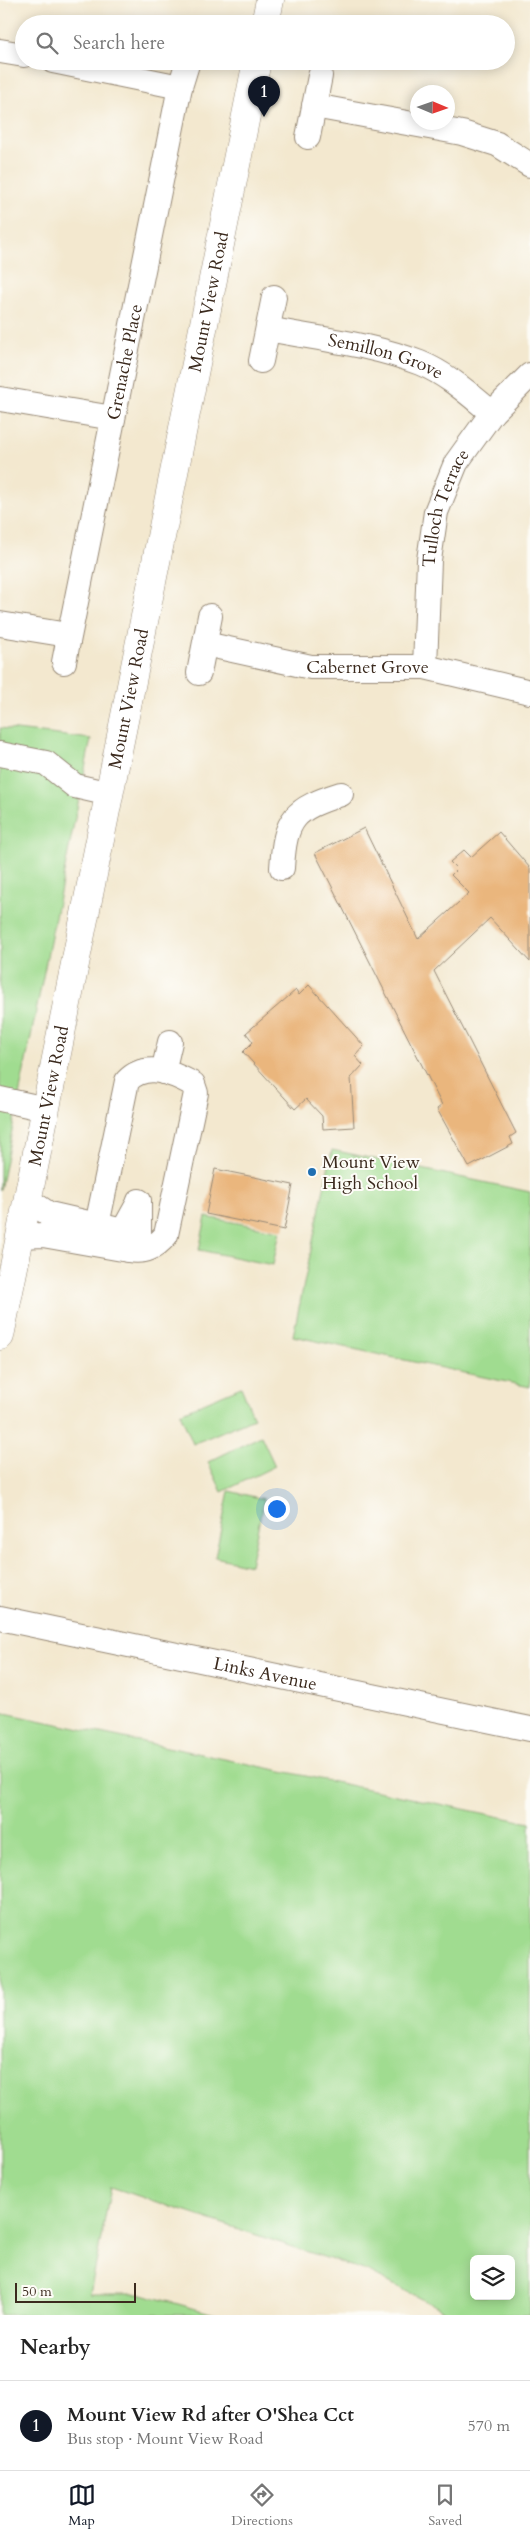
<!DOCTYPE html>
<meta charset="utf-8">
<style>
body{margin:0;font-family:Cardo,serif;background:#f2f2f2;color:#222}
.controls{position:absolute;right:15px;bottom:15px;display:grid;overflow:hidden;border-radius:8px;box-shadow:0 2px 12px #0003}
.controls button{width:45px;height:45px;display:grid;place-items:center;padding:0;border:0;border-bottom:1px solid #e0e0e0;background:#fff;color:#222;font:25px sans-serif}
.compass{position:absolute;left:410px;top:85px;width:45px;height:45px;border-radius:50%;background:#fff;box-shadow:0 2px 12px #0003;rotate:92deg}
.scale{position:absolute;left:15px;bottom:12px;width:121px;box-sizing:border-box;padding-left:5px;border:2px solid #3b2a1e;border-top:0;font-size:14px;line-height:18px;white-space:nowrap;color:#3b2a1e;-webkit-text-stroke:4px #fdfcf7;paint-order:stroke}
.you{position:absolute;left:276px;top:1508px;width:18px;height:18px;margin:-12px;border:4px solid #fff;border-radius:50%;background:#1a73e8;box-shadow:0 0 0 8px #1a73e833}
.badge{display:grid;place-items:center;width:32px;height:32px;border-radius:50%;background:#111827;color:#fff;font-size:16px;font-weight:700}
.pin{position:absolute;translate:-50% -41px;filter:drop-shadow(0 1px 2px #0008)}
.pin::after{content:'';position:absolute;top:26px;width:18px;height:15px;background:inherit;clip-path:polygon(0 0,100% 0,50% 100%)}
.list{margin:0;padding:0;list-style:none}
h2{display:flex;justify-content:space-between;align-items:center;height:65px;margin:0;padding:0 20px;font-size:21px}
h2 small{font-size:16px;font-weight:400;color:#767676}
.list li{display:grid;grid-template-columns:32px 1fr auto;gap:15px;align-items:center;box-sizing:border-box;height:90px;padding:0 20px;border-top:1px solid #e0e0e0}
.list b{display:block;font-size:19px;white-space:nowrap}
.list p{margin:0;font-size:16px;white-space:nowrap;color:#767676}
.list em{font-size:16px;font-style:normal;color:#767676}
.icon{flex:none;width:28px;height:28px;fill:none;stroke:currentColor;stroke-width:2;stroke-linecap:round;stroke-linejoin:round}
.map{position:relative;flex:none;width:530px;height:2315px;overflow:hidden}
.search{position:absolute;background:#fff;box-shadow:0 2px 12px #0003;left:15px;right:15px;top:15px;height:55px;display:flex;align-items:center;gap:12px;box-sizing:border-box;padding:0 18px;border-radius:28px;color:#767676;font-size:19px}
.sheet{height:155px;background:#fff}
nav{display:flex;justify-content:space-around;align-items:center;box-sizing:border-box;height:70px;border-top:1px solid #e0e0e0;background:#fff;font-size:14px;color:#767676}
nav a{display:grid;justify-items:center;gap:2px}
nav .on{color:#111827}
.map>svg:first-child{display:block}
.green{fill:#a0dc90;stroke:#6e8357;fill-rule:evenodd}
.building{fill:#eab67d}
.lines{fill:none;stroke-linecap:round;stroke-linejoin:round}
.minor-casing{stroke:#978976;stroke-width:26}
.major-casing{stroke:#978976;stroke-width:29}
.minor{stroke:#fff;stroke-width:24}
.major{stroke:#fff;stroke-width:28}
.poi-dot{fill:#1f6fb2;stroke:#fdfcf7;stroke-width:2}
.labels{text-anchor:middle;dominant-baseline:central;stroke-width:4;stroke-linejoin:round;paint-order:stroke}
.street-label{font-size:18px;fill:#3b2a1e;stroke:#fdfcf7}
.poi-label{font-size:18px;fill:#3b2a1e;stroke:#fdfcf7;text-anchor:start}
</style>
<div class="map">
<svg width="530" height="2315" viewBox="0 0 530 2315">
<rect width="100%" height="100%" fill="#fdfcf7"/>
<filter id="ink" filterUnits="userSpaceOnUse"><feTurbulence type="fractalNoise" baseFrequency=".02" numOctaves="2"/><feDisplacementMap in="SourceGraphic" scale="10" xChannelSelector="R" yChannelSelector="G"/><feConvolveMatrix kernelMatrix="1 2 1 2 8 2 1 2 1" color-interpolation-filters="sRGB"/></filter>
<filter id="wash" filterUnits="userSpaceOnUse"><feTurbulence type="fractalNoise" baseFrequency=".0096" numOctaves="4" result="noise"/><feDisplacementMap in="SourceGraphic" scale="20" xChannelSelector="R" yChannelSelector="G"/><feGaussianBlur stdDeviation="1.12" result="paint"/><feColorMatrix in="noise" values="0 0 0 0 0 0 0 0 0 0 0 0 0 0 0 0 0 1.4 0 .05"/><feComposite in="paint" operator="in"/></filter>
<g filter="url(#wash)">
<rect width="100%" height="100%" fill="#f3e8cf"/>
<path class="green" d="M0,728L91,739L0,1190Z
M332,1150L530,1192V1387L293,1336Z
M206,1217L280,1231L273,1265L199,1250Z
M241,1387L254,1418L193,1444L180,1413Z
M261,1436L275,1466L222,1492L208,1462Z
M229,1491L264,1499L250,1565L215,1557Z
M0,1712L530,1823V2315H452L369,2272L111,2187L90,2294H142L218,2315H0ZM474,2259H511V2296H474Z"/>
<g id="blocks">
<path class="building" d="M364,828L418,939L469,893L451,875L457,869L450,862L464,850L471,857L499,832L530,868V962L490,918L434,971L516,1133L510,1137L513,1144L469,1167L437,1109L442,1105L315,853Z
M309,985L364,1046L355,1056L363,1065L351,1078L354,1127L323,1129L322,1116L306,1099L295,1109L243,1052L253,1042L246,1033L296,990L299,995Z
M215,1169L293,1185L284,1230L206,1214Z"/>
</g>
</g>
<g filter="url(#ink)">
<use href="#blocks" fill-opacity="0" stroke="#978976" stroke-width="1"/>
<g class="lines">
<defs>
<g id="minor">
<path d="M0,51L24,55"/>
<path d="M53,61L180,87"/>
<path d="M314,106L462,133L497,144L530,165"/>
<path d="M308,137L320,76"/>
<path id="s1" d="M268,329C318,339 372,344 420,363C447,374 469,394 492,413"/>
<path d="M261,361L274,297"/>
<path d="M0,399L113,418"/>
<path d="M0,624L68,635"/>
<path id="s2" d="M205,644L311,667H425L530,692"/>
<path id="s3" d="M64,662L180,87L188,61"/>
<path id="s4" d="M425,667L429,560L436,512L456,463L492,413L530,375"/>
<path d="M199,673L210,616"/>
<path d="M0,754L46,763L75,786L110,794"/>
<path d="M282,868C285,818 294,809 341,794"/>
<path d="M163,1072L170,1042"/>
<path d="M0,1099L46,1109"/>
<path d="M28,1200L49,1214L123,1231L139,1202"/>
<path d="M97,1225L127,1081C146,1061 172,1073 193,1084L196,1093L166,1235C155,1248 145,1253 128,1250"/>
<path d="M21,1236L43,1235L128,1250L139,1239V1201"/>
<path id="s5" d="M0,1618L530,1729"/>
</g>
<g id="major">
<path d="M265,24L270,0"/>
<path id="s6" d="M0,1336L257,61"/>
</g>
</defs>
<use href="#minor" class="minor-casing"/>
<use href="#major" class="major-casing"/>
<use href="#minor" class="minor"/>
<use href="#major" class="major"/>
</g>
</g>
<circle class="poi-dot" cx="312" cy="1172" r="5"/>
<g class="labels">
<g class="street-label">
<text stroke="none"><textPath href="#s6" startOffset="1055">Mount View Road</textPath></text>
<text stroke="none"><textPath href="#s1" startOffset="121">Semillon Grove</textPath></text>
<text stroke="none"><textPath href="#s3" startOffset="306">Grenache Place</textPath></text>
<text stroke="none"><textPath href="#s4" startOffset="162">Tulloch Terrace</textPath></text>
<text stroke="none"><textPath href="#s2" startOffset="165">Cabernet Grove</textPath></text>
<text stroke="none"><textPath href="#s6" startOffset="650">Mount View Road</textPath></text>
<text stroke="none"><textPath href="#s6" startOffset="245">Mount View Road</textPath></text>
<text stroke="none"><textPath href="#s5" startOffset="271">Links Avenue</textPath></text>
</g>
<g class="poi-label">
<text x="322" y="1162">Mount View<tspan x="322" dy="21">High School</tspan></text>
</g>
</g>
</svg>
<div class="controls">
<button><svg class="icon" aria-label="layers" viewBox="0 0 24 24"><path d="M12 4l9 5-9 5-9-5zM3 14l9 5 9-5"/></svg></button>
</div>
<svg class="compass" viewBox="-18 -18 36 36"><path d="M0-13l5 13h-10z" fill="#e53935"/><path d="M0 13l5-13h-10z" fill="#767676"/></svg>
<div class="scale">50 m</div>
<div class="you"></div>
<div class="pin badge" style="left:264px;top:117px">1</div>
<div class="search"><svg class="icon" aria-label="search" viewBox="0 0 24 24"><circle cx="10" cy="10" r="6"/><path d="M15 15l6 6"/></svg>Search here</div>
</div>
<section class="sheet">
<h2>Nearby<small></small></h2>
<ul class="list">
<li><span class="badge">1</span><div><b>Mount View Rd after O'Shea Cct</b><p>Bus stop · Mount View Road</p></div><em>570 m</em></li>
</ul>
</section>
<nav>
<a class="on"><svg class="icon" aria-label="map" viewBox="0 0 24 24"><path d="M3 6l6-2 6 2 6-2v14l-6 2-6-2-6 2zM9 4v14M15 6v14"/></svg>Map</a>
<a><svg class="icon" aria-label="directions" viewBox="0 0 24 24"><path d="M12 3l9 9-9 9-9-9zM9 14v-3h6M13 9l2 2-2 2"/></svg>Directions</a>
<a><svg class="icon" aria-label="saved" viewBox="0 0 24 24"><path d="M7 4h10v16l-5-4-5 4z"/></svg>Saved</a>
</nav>
